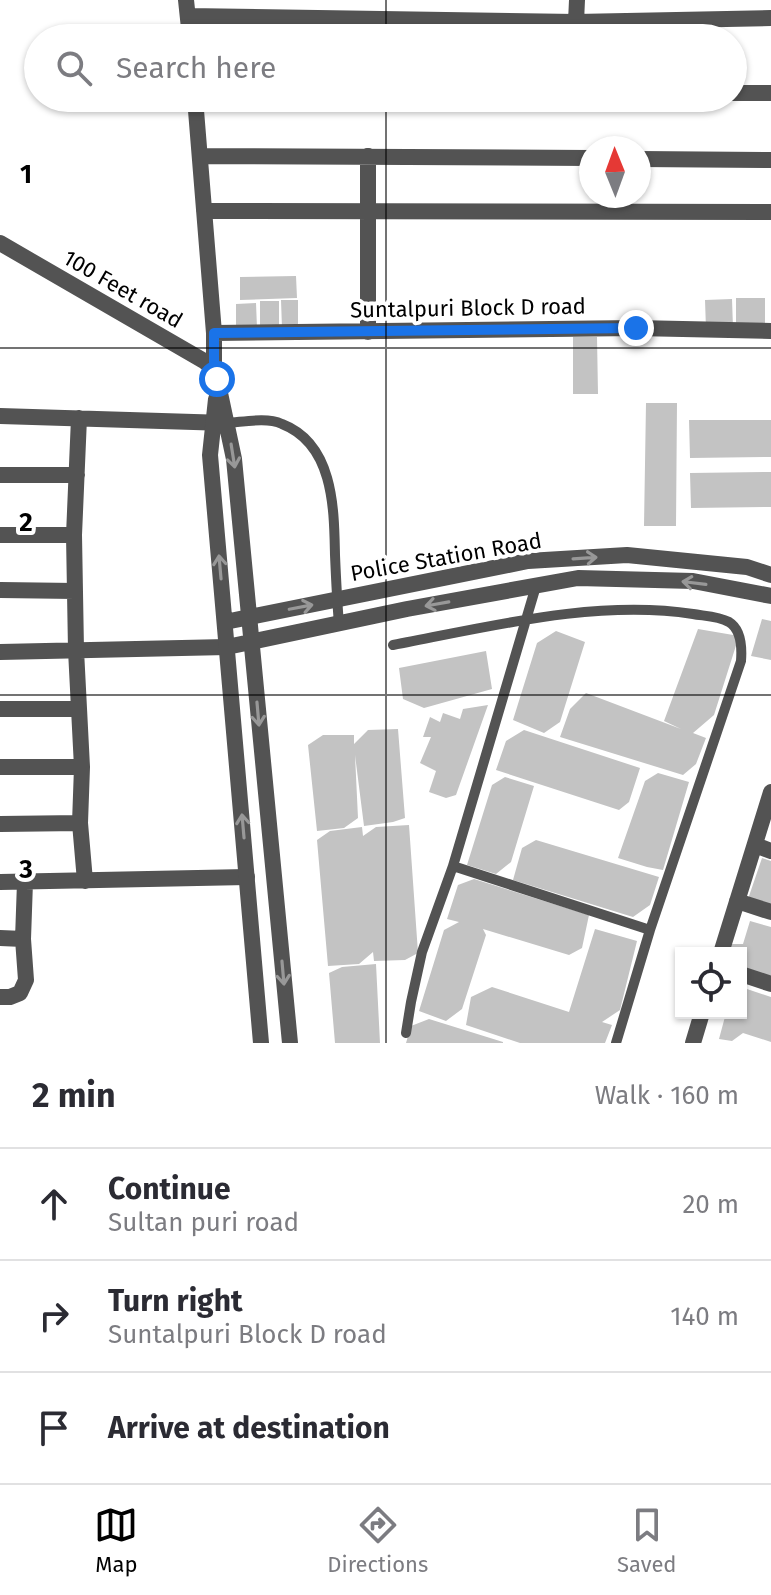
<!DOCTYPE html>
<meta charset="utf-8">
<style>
body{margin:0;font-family:"Fira Sans",sans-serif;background:#f7f7f7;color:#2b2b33}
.controls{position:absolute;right:24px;bottom:24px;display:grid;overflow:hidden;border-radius:0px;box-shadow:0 2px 6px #0004}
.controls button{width:72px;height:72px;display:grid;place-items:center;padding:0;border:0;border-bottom:2px solid #e1e1e2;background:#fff;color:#2b2b33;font:40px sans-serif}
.compass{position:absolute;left:579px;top:136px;width:72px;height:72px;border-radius:50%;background:#fff;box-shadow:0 2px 6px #0004;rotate:359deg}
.stop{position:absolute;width:24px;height:24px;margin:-18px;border:6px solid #1a73e8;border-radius:50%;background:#fff}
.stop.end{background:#1a73e8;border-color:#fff;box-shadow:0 2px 8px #0008}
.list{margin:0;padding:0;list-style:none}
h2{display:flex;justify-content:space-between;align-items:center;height:104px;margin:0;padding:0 32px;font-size:34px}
h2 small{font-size:26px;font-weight:400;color:#7c7c81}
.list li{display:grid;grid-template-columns:52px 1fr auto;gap:24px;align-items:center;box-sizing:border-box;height:112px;padding:0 32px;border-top:2px solid #e1e1e2}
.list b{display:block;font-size:30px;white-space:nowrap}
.list p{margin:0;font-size:26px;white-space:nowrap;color:#7c7c81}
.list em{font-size:26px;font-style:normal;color:#7c7c81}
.icon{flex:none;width:44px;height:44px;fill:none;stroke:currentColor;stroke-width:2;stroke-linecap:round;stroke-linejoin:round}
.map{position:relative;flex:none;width:771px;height:1043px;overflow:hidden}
.search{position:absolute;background:#fff;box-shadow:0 2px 6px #0004;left:24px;right:24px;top:24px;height:88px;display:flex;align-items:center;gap:20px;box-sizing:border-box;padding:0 28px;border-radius:44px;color:#7c7c81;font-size:30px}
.sheet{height:440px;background:#fff}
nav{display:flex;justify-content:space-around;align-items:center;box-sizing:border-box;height:112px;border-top:2px solid #e1e1e2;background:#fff;font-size:22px;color:#7c7c81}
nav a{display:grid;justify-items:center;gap:4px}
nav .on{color:#000}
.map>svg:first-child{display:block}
.building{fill:#c3c3c3}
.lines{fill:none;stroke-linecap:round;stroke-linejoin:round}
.service{stroke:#535353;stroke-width:10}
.minor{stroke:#535353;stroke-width:16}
.tertiary{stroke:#535353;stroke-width:16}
.oneway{stroke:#989898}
.route{stroke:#1a73e8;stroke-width:10}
.grid{fill:none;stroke:#000;stroke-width:2;stroke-opacity:0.55}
.labels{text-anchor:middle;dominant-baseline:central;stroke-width:8;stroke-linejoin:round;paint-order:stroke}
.street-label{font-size:22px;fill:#000;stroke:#fff}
.grid-label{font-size:26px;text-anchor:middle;font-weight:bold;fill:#000;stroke:#fff;stroke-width:8;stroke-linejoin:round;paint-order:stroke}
</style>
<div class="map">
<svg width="771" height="1043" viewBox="0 0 771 1043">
<rect width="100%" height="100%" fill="#fff"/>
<path class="building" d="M296,276L297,298L240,300V277Z
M736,298H765V328H736Z
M732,299L733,328L706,329L705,300Z
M281,300H298V328H282Z
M260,301H279V328H260Z
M256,303L257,328L236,329V304Z
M573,337H597L598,394H573Z
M646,403H677L676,526H644Z
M689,420H771V457L690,458Z
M771,472V507L691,508L690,473Z
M762,619L771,621V660L751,656Z
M698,629L739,636L714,715L693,733L706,738L696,764L683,775L560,737L570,709L586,693L681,729L664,721Z
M556,631L585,642L560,722L544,733L513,720L537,643Z
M486,651L492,689L424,708L403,699L399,668Z
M488,705L456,795L446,798L429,792L436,771L420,763L431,737H423L430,717L440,722L443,713L460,719L463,709Z
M398,729L405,818L393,822L364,826L355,755L358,818L344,828L317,831L308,745L323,735H354V744L368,730Z
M524,730L640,768L629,802L619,810L496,770L506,741Z
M658,773L689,782L663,870L647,867L618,858L645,781Z
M505,777L534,786L511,862L496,874L467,865L492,785Z
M409,825L418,953L405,960L374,961L373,952L359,964L328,966L317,840L330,831L362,827L363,836L376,827Z
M536,840L659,877L650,905L633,917L513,880L522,848Z
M762,858L771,861V907L748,899Z
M474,879L589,915L582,948L569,955L483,929L486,935L462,1009L446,1021L419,1011L444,930L459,922L447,919L458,885Z
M750,921L771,927V981L741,971V953H727L729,944H743Z
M595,929L637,941L620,1010L602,1022L612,1025L605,1043H520L466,1025L471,997L492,987L569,1012Z
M376,964L380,1043H335L329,973L342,967Z
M744,988L771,997V1042L743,1033L732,1041L719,1039L726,1013H741V991Z
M429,1019L503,1042V1043H406L411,1026Z"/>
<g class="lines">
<path class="service" d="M226,423C244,422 266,417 282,424C334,444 334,509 335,555C336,578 337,601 339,624
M393,645C489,627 595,599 693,614C704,616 718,616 729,622C742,630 742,648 741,661L650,930L616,1043
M453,866L650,930
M406,1033L411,1002L422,952L453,866L536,586"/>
<path class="minor" d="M186,0L190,38
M188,16L576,22L771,18
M576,22L577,0
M733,93H771
M195,98L214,333V369
M201,156L591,158
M368,156V332
M639,159L771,160
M204,211L771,212
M214,333L636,328L771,331
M0,416L226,423
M79,418L74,535L76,650L82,767L80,823L85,881
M0,475H77
M0,535H74
M0,590L75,591
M0,652L227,647
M0,709H79
M0,767H82
M0,824L80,823
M755,845L771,851
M0,882L247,877
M737,901L771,912
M0,938L23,939
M721,953L771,792
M741,974L771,984
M0,997H10L20,993L26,980L23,939L25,882
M693,1043L702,1013"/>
<path class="tertiary" d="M0,243L204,361L214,369L217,379L234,459L290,1043
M216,399L210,455L261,1043
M225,622L528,561L627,555L747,567L771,575
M227,647L407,609L578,578L693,581L771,596"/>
</g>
<defs><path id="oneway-shaft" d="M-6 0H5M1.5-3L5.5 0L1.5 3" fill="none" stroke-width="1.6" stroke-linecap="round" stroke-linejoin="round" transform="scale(2)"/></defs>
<g class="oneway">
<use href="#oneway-shaft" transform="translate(233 456) rotate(81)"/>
<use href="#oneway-shaft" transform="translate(585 558) rotate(-4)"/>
<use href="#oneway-shaft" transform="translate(220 567) rotate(-95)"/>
<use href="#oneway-shaft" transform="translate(694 583) rotate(-173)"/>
<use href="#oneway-shaft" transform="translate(437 604) rotate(170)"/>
<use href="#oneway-shaft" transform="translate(301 607) rotate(-11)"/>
<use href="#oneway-shaft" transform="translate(258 714) rotate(85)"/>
<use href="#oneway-shaft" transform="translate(243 826) rotate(-95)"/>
<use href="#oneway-shaft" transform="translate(283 973) rotate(85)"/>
</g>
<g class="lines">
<path class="route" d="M217,379L214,369V333L636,328"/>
</g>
<path class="grid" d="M386,0V38M386,98V1043M0,348H771M0,695H771"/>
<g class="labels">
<g class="street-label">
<text transform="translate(123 289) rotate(30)">100 Feet road</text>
<text transform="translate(468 308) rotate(-1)">Suntalpuri Block D road</text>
<text transform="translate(446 557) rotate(-10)">Police Station Road</text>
</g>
</g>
<g class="grid-label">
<text x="26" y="183">1</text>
<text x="26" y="531">2</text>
<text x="26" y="878">3</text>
</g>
</svg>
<div class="controls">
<button><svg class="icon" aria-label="locate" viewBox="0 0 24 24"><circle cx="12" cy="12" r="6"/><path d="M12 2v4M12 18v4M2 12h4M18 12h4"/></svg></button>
</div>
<svg class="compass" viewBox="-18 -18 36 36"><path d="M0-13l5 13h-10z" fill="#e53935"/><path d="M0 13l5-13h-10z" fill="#7c7c81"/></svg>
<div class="stop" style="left:217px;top:379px"></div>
<div class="stop end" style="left:636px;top:328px"></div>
<div class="search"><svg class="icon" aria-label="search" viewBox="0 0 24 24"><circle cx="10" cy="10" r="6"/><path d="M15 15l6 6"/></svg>Search here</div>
</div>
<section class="sheet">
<h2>2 min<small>Walk · 160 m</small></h2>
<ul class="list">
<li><svg class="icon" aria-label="ahead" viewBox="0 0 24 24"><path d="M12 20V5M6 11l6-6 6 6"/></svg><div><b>Continue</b><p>Sultan puri road</p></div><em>20 m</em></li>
<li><svg class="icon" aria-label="right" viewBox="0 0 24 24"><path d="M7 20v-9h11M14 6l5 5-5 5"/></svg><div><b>Turn right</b><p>Suntalpuri Block D road</p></div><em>140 m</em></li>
<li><svg class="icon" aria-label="arrive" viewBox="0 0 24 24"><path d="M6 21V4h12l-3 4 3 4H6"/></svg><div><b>Arrive at destination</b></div></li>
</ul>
</section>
<nav>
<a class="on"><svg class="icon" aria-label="map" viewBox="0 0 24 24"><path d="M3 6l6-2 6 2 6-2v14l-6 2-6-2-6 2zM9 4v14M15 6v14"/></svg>Map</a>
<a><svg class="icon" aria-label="directions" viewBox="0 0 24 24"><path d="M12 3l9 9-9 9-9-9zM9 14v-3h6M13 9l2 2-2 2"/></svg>Directions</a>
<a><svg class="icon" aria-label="saved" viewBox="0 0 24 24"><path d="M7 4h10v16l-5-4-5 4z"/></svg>Saved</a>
</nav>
